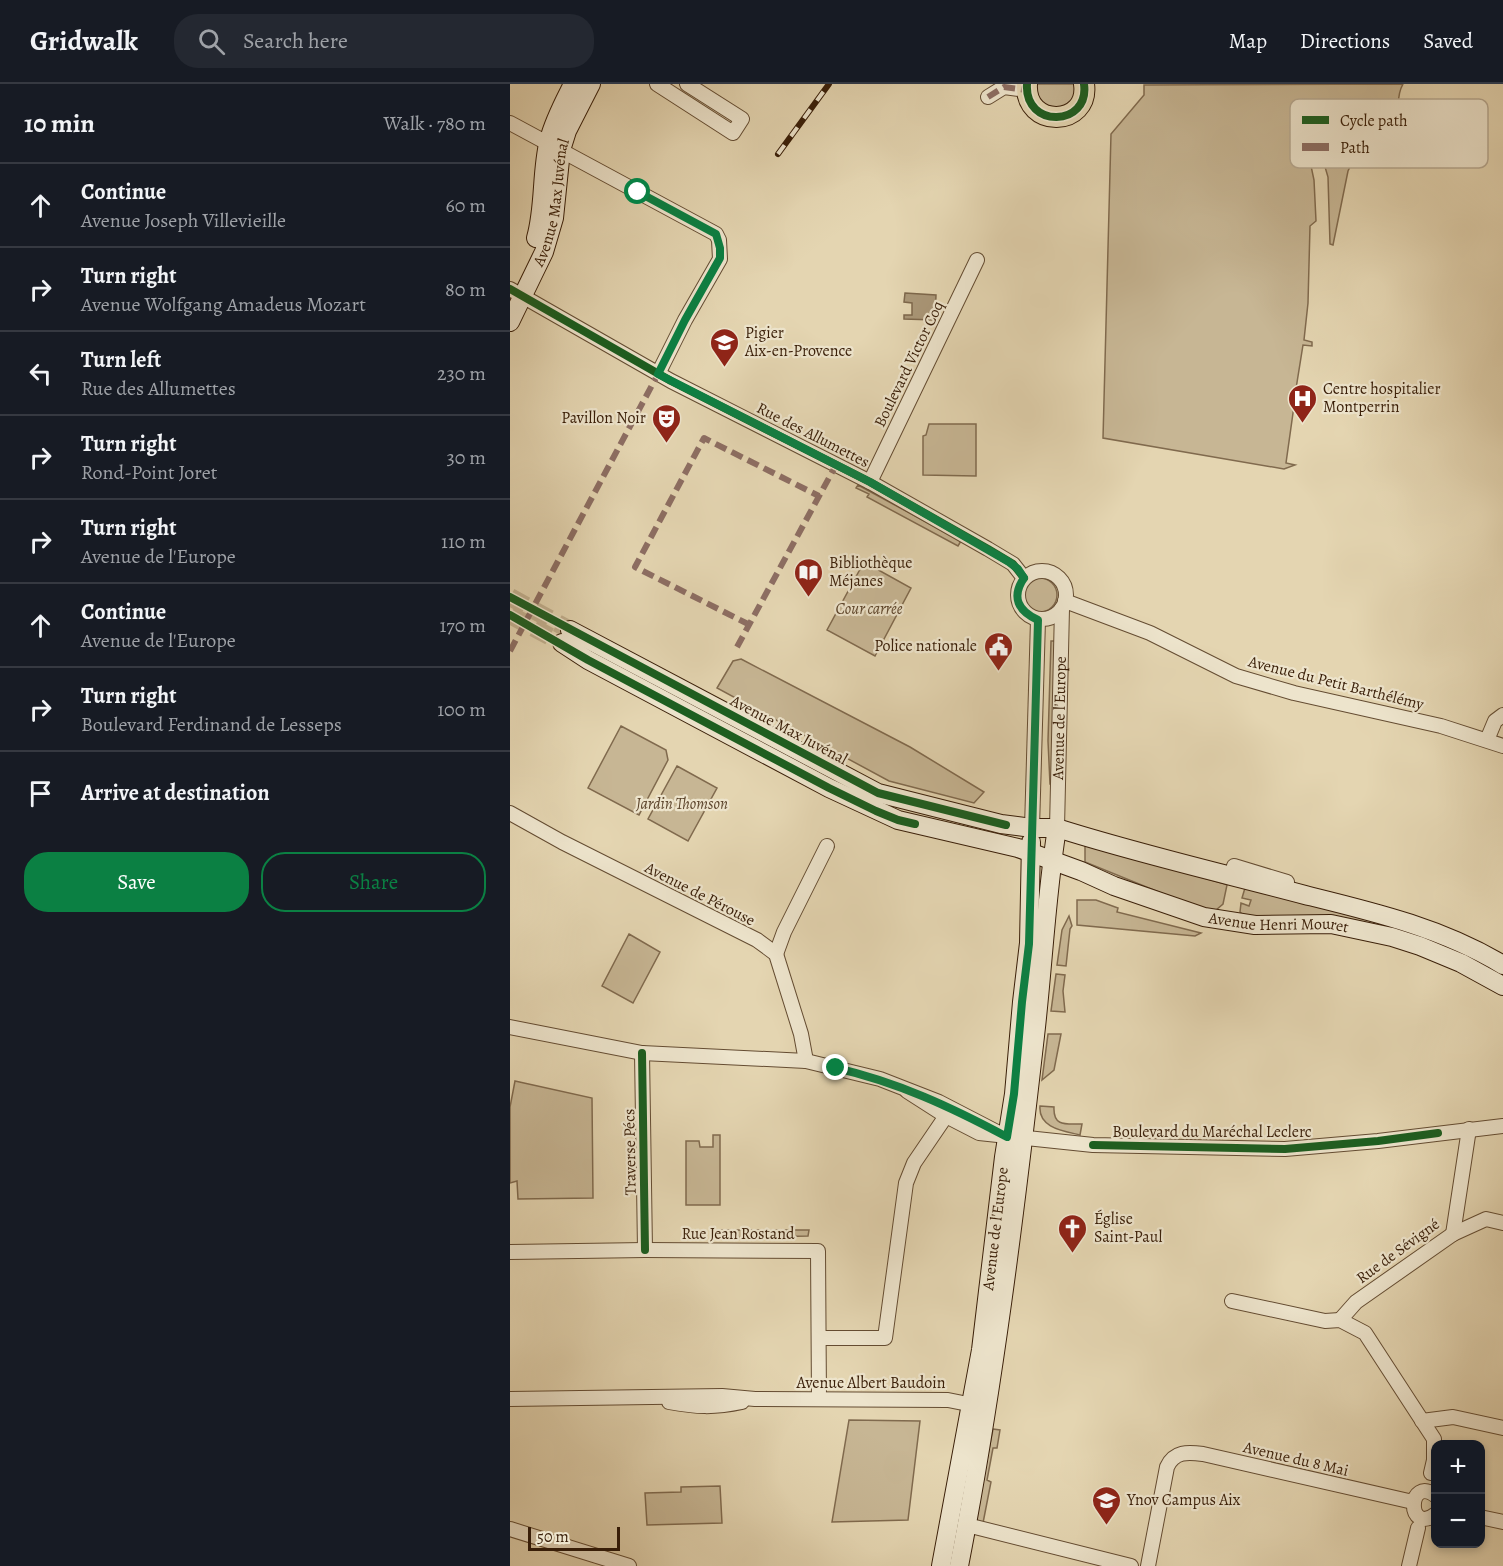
<!DOCTYPE html>
<meta charset="utf-8">
<style>
body{margin:0;font-family:Alegreya,serif;background:#242831;color:#f1f3f6}
.controls{position:absolute;right:18px;bottom:18px;display:grid;overflow:hidden;border-radius:12px;box-shadow:0 3px 9px #0003}
.controls button{width:54px;height:54px;display:grid;place-items:center;padding:0;border:0;border-bottom:2px solid #363941;background:#171b24;color:#f1f3f6;font:30px sans-serif}
.scale{position:absolute;left:18px;bottom:15px;width:92px;box-sizing:border-box;padding-left:6px;border:3px solid #391e08;border-top:0;font-size:16px;line-height:21px;white-space:nowrap;color:#391e08;-webkit-text-stroke:4px #ede4cc;paint-order:stroke}
.stop{position:absolute;width:18px;height:18px;margin:-14px;border:4px solid #0b8043;border-radius:50%;background:#fff}
.stop.end{background:#0b8043;border-color:#fff;box-shadow:0 2px 6px #0008}
.list{margin:0;padding:0;list-style:none}
h2{display:flex;justify-content:space-between;align-items:center;height:78px;margin:0;padding:0 24px;font-size:26px}
h2 small{font-size:20px;font-weight:400;color:#9ea1a6}
.list li{display:grid;grid-template-columns:39px 1fr auto;gap:18px;align-items:center;box-sizing:border-box;height:84px;padding:0 24px;border-top:2px solid #363941}
.list b{display:block;font-size:22px;white-space:nowrap}
.list p{margin:0;font-size:20px;white-space:nowrap;color:#9ea1a6}
.list em{font-size:20px;font-style:normal;color:#9ea1a6}
.actions{display:flex;gap:12px;padding:18px 24px}
.actions a{flex:1;padding:14px 0;border:2px solid #0b8043;border-radius:24px;text-align:center;font-size:21px;color:#0b8043}
.actions .main{background:#0b8043;color:#fff}
.icon{flex:none;width:33px;height:33px;fill:none;stroke:currentColor;stroke-width:2;stroke-linecap:round;stroke-linejoin:round}
.map{position:relative;flex:none;width:993px;height:1482px;overflow:hidden}
header{display:flex;align-items:center;gap:36px;box-sizing:border-box;height:84px;padding:0 30px;background:#171b24;border-bottom:2px solid #363941}
header strong{font-size:28px}
nav{display:flex;gap:33px;margin-inline-start:auto;font-size:21px}
.search{width:420px;height:54px;background:#242831;display:flex;align-items:center;gap:15px;box-sizing:border-box;padding:0 21px;border-radius:24px;color:#9ea1a6;font-size:22px}
main{display:flex}
aside{flex:1;background:#171b24}
.map>svg:first-child{display:block}
.green{fill:#c7b694;stroke:#806a4e;stroke-width:1.5}
.water{fill:#aa9778;stroke:#7d674b;stroke-width:1.5}
.lines{fill:none;stroke-linecap:round;stroke-linejoin:round}
.secondary-tunnel{stroke:#c2b08f;stroke-width:18;stroke-dasharray:18 9;stroke-linecap:butt}
.minor-casing{stroke:#644c32;stroke-width:16}
.secondary-casing{stroke:#391e08;stroke-width:20}
.primary-casing{stroke:#391e08;stroke-width:22}
.minor{stroke:#ede4cc;stroke-width:14}
.secondary{stroke:#ede4cc;stroke-width:18}
.primary{stroke:#e4d5b1;stroke-width:20}
.rail-casing{stroke:#391e08;stroke-width:6}
.rail{stroke:#ede4cc;stroke-width:4;stroke-dasharray:11;stroke-linecap:butt}
.quiet{stroke:#8d6e63;stroke-width:6;stroke-dasharray:12 6;stroke-linecap:butt}
.cycleway-casing{stroke:#ede4cc;stroke-width:11}
.cycleway{stroke:#1b5e20;stroke-width:8}
.route{stroke:#0b8043;stroke-width:8}
.labels{text-anchor:middle;dominant-baseline:central;stroke-width:4.5;stroke-linejoin:round;paint-order:stroke}
.street-label{font-size:16px;fill:#391e08;stroke:#ede4cc}
.poi-label{font-size:16px;fill:#391e08;stroke:#ede4cc;text-anchor:start}
.park-label{font-size:16px;font-style:italic;fill:#5c442b;stroke:#ede4cc}
.key{fill:#ede4cc;stroke:#b7a991;stroke-width:1.5}
.key-label{font-size:16px;fill:#391e08}
</style>
<header>
<strong>Gridwalk</strong>
<div class="search"><svg class="icon" aria-label="search" viewBox="0 0 24 24"><circle cx="10" cy="10" r="6"/><path d="M15 15l6 6"/></svg>Search here</div>
<nav><a>Map</a><a>Directions</a><a>Saved</a></nav>
</header>
<main>
<aside>
<h2>10 min<small>Walk · 780 m</small></h2>
<ul class="list">
<li><svg class="icon" aria-label="ahead" viewBox="0 0 24 24"><path d="M12 20V5M6 11l6-6 6 6"/></svg><div><b>Continue</b><p>Avenue Joseph Villevieille</p></div><em>60 m</em></li>
<li><svg class="icon" aria-label="right" viewBox="0 0 24 24"><path d="M7 20v-9h11M14 6l5 5-5 5"/></svg><div><b>Turn right</b><p>Avenue Wolfgang Amadeus Mozart</p></div><em>80 m</em></li>
<li><svg class="icon" aria-label="left" viewBox="0 0 24 24"><path d="M17 20v-9H6M10 6l-5 5 5 5"/></svg><div><b>Turn left</b><p>Rue des Allumettes</p></div><em>230 m</em></li>
<li><svg class="icon" aria-label="right" viewBox="0 0 24 24"><path d="M7 20v-9h11M14 6l5 5-5 5"/></svg><div><b>Turn right</b><p>Rond-Point Joret</p></div><em>30 m</em></li>
<li><svg class="icon" aria-label="right" viewBox="0 0 24 24"><path d="M7 20v-9h11M14 6l5 5-5 5"/></svg><div><b>Turn right</b><p>Avenue de l'Europe</p></div><em>110 m</em></li>
<li><svg class="icon" aria-label="ahead" viewBox="0 0 24 24"><path d="M12 20V5M6 11l6-6 6 6"/></svg><div><b>Continue</b><p>Avenue de l'Europe</p></div><em>170 m</em></li>
<li><svg class="icon" aria-label="right" viewBox="0 0 24 24"><path d="M7 20v-9h11M14 6l5 5-5 5"/></svg><div><b>Turn right</b><p>Boulevard Ferdinand de Lesseps</p></div><em>100 m</em></li>
<li><svg class="icon" aria-label="arrive" viewBox="0 0 24 24"><path d="M6 21V4h12l-3 4 3 4H6"/></svg><div><b>Arrive at destination</b></div></li>
</ul>
<div class="actions"><a class="main">Save</a><a>Share</a></div>
</aside>
<div class="map">
<svg width="993" height="1482" viewBox="0 0 993 1482">
<rect width="100%" height="100%" fill="#e4d5b1"/>
<filter id="stains"><feTurbulence type="fractalNoise" baseFrequency=".00333" numOctaves="4"/><feColorMatrix values="0 0 0 0 .2 0 0 0 0 .09 0 0 0 0 .02 0 0 0 .5 -.17"/></filter>
<radialGradient id="worn" r=".72"><stop offset=".6" stop-color="#630" stop-opacity="0"/><stop offset="1" stop-color="#630" stop-opacity=".3"/></radialGradient>
<path class="green" d="M525,0H567L566,13L550,27L530,20Z
M893,0C882,20 893,51 903,70L901,74L897,76L859,73L843,77L838,87L823,161L820,160L818,93L813,76L801,82L804,96L806,137L800,142L798,219L794,256L802,258V262L793,261L785,311L795,313L793,322H784L776,379L785,381L774,385L593,354L601,50L634,11V1Z
M419,340H466V392L413,391V352L416,351Z
M348,401L451,457L448,462L357,413L359,410L346,404Z
M354,478L401,504L365,572L317,546Z
M513 511a17 17 0 1 1 34 0a17 17 0 1 1-34 0Z
M541,557H548L544,700H540L538,657Z
M231,575L400,663L474,708L464,719L379,697L207,604L223,577Z
M111,642L156,666L158,676L129,731L78,704Z
M167,682L207,704L178,757L138,735Z
M575,760L715,800L717,801L713,820L706,826L688,824L575,778Z
M735,804C822,826 917,845 993,892L933,865L735,832L730,828L731,819L739,822L741,816L732,814Z
M567,816H586L608,824L607,828L691,849L685,852L567,841Z
M559,832L562,842L560,845L556,882L547,881L552,846Z
M119,850L150,868L123,919L92,902Z
M546,890L555,891L553,907L555,928L541,927Z
M538,950H551L544,986L532,996Z
M5,997L82,1014L83,1114L8,1115L7,1097L0,1099V1023Z
M530,1022L544,1023C543,1043 556,1040 572,1040L570,1051C554,1047 528,1044 530,1022Z
M203,1051H210V1121H176V1057H189L190,1063H203Z
M209,1146H299L298,1152L209,1154Z
M339,1336L410,1337L398,1436L322,1438Z
M483,1345L490,1346L487,1364H483L477,1396L481,1398L473,1439L465,1437Z
M210,1402L212,1439L137,1441L135,1409L171,1408V1403Z"/>
<path class="water" d="M395,209L426,211L425,236L394,235V231H402V219L394,218Z"/>
<g class="lines">
<path class="secondary-tunnel" d="M0,513L60,546
M0,531L52,559"/>
<defs>
<g id="minor">
<path d="M147,0L223,49L232,35L177,0"/>
<path d="M478,13L494,3L517,6"/>
<path d="M0,39L206,150L209,156L210,175L175,236L148,290"/>
<path d="M0,205L161,297L360,398L478,465L503,480L514,494"/>
<path d="M360,398L467,176"/>
<circle cx="532" cy="511" r="24"/>
<path d="M555,517L640,549L726,592L784,609L931,642L993,662"/>
<path d="M977,656L985,637L993,631"/>
<path d="M0,729L52,758L247,856L266,870L291,950L296,977"/>
<path d="M522,744L528,536"/>
<path id="s1" d="M547,744L552,524"/>
<path d="M724,782L777,798"/>
<path d="M266,870L274,848L317,762"/>
<path d="M0,943L132,969L296,977L370,995L429,1018L487,1048"/>
<path d="M132,969L135,1166"/>
<path d="M397,1007L436,1032L469,1049L583,1061L775,1065L868,1057L993,1042"/>
<path d="M943,1150L959,1045"/>
<path d="M0,1168L135,1166L308,1167L309,1315"/>
<path d="M722,1217L815,1237L830,1236L855,1249L924,1355V1376L921,1389"/>
<path d="M830,1236L846,1218L943,1150L976,1135L993,1139"/>
<path d="M310,1254H375L396,1099L404,1079L436,1032"/>
<path d="M0,1315L212,1312L245,1315L438,1316L468,1322"/>
<path d="M159,1318C186,1323 204,1324 232,1318"/>
<path d="M912,1337L943,1333L993,1344"/>
<path d="M926,1412C897,1390 896,1452 926,1430"/>
<path d="M970,1433L993,1438"/>
<path d="M457,1441L621,1482"/>
<path d="M0,1445L119,1482"/>
<path d="M638,1482L657,1383C664,1367 678,1368 693,1370L903,1418"/>
<path d="M899,1482L908,1444"/>
</g>
<g id="secondary">
<path d="M26,154C35,122 31,88 39,56C44,36 54,18 63,0"/>
<path id="s2" d="M0,238L34,168L44,134L51,66L57,47L81,0"/>
<path d="M60,546L368,709L491,740L522,744H547C629,770 712,789 795,811C864,828 932,844 993,881"/>
<path id="s3" d="M52,559L78,576L319,704L388,736L508,764L571,787L604,802L694,833L745,841L821,840L882,853L910,862L951,879L993,902"/>
<path id="s4" d="M431,1482L471,1266L494,1073L504,1010L512,918L519,859L521,758"/>
<path d="M449,1482C483,1307 505,1129 525,952C533,883 536,813 547,744"/>
</g>
<path id="primary" d="M517,0C514,45 580,43 574,0"/>
</defs>
<use href="#minor" class="minor-casing"/>
<use href="#secondary" class="secondary-casing"/>
<use href="#primary" class="primary-casing"/>
<use href="#minor" class="minor"/>
<use href="#secondary" class="secondary"/>
<use href="#primary" class="primary"/>
<defs>
<path id="rail" d="M268,70L319,0"/>
</defs>
<use href="#rail" class="rail-casing"/>
<use href="#rail" class="rail"/>
<path class="quiet" d="M478,13L494,3L517,6
M240,541L125,483L194,354L309,412
M227,563L326,381
M0,567L148,290"/>
<defs>
<path id="cycleway" d="M517,0C514,45 580,43 574,0
M0,205L161,297L360,398L478,465L503,480L514,494
M0,513L368,709L496,741
M0,531L78,576L319,704L366,727L388,736L405,740
M132,969L135,1166
M583,1061L775,1065L868,1057L928,1049"/>
</defs>
<use href="#cycleway" class="cycleway-casing"/>
<use href="#cycleway" class="cycleway"/>
</g>
<g class="lines">
<path class="route" d="M128,108L206,150L210,164V174L175,236L148,290L360,398L499,478L508,485L514,494C501,513 508,527 528,536L519,860L512,918L504,1010L497,1053C441,1023 387,998 326,984"/>
</g>
<defs>
<symbol id="university-pin" viewBox="-11 -11 22 30"><path d="M0 17L-7.5 6A9.5 9.5 0 1 1 7.5 6Z" fill="#8f2418" stroke="#ede4cc"/><path d="M0-5L7-2L0 1L-7-2ZM-4 1L0 2.5L4 1V4Q0 6-4 4Z" fill="#fff"/></symbol>
<symbol id="hospital-pin" viewBox="-11 -11 22 30"><path d="M0 17L-7.5 6A9.5 9.5 0 1 1 7.5 6Z" fill="#8f2418" stroke="#ede4cc"/><path d="M-5-5h3v3.5h4V-5h3V5h-3V1.5h-4V5h-3Z" fill="#fff"/></symbol>
<symbol id="theatre-pin" viewBox="-11 -11 22 30"><path d="M0 17L-7.5 6A9.5 9.5 0 1 1 7.5 6Z" fill="#8f2418" stroke="#ede4cc"/><path d="M-5-5.5Q0-4 5-5.5V0Q5 5 0 6Q-5 5-5 0ZM-3.3-2.5H-1v1.5H-3.3ZM1-2.5H3.3v1.5H1ZM-2.8 1Q0 5.5 2.8 1Z" fill="#fff"/></symbol>
<symbol id="library-pin" viewBox="-11 -11 22 30"><path d="M0 17L-7.5 6A9.5 9.5 0 1 1 7.5 6Z" fill="#8f2418" stroke="#ede4cc"/><path d="M-6-4Q-3-5.5-.7-3.5V5Q-3 3-6 4ZM6-4Q3-5.5 .7-3.5V5Q3 3 6 4Z" fill="#fff"/></symbol>
<symbol id="civic-pin" viewBox="-11 -11 22 30"><path d="M0 17L-7.5 6A9.5 9.5 0 1 1 7.5 6Z" fill="#8f2418" stroke="#ede4cc"/><path d="M-.6-6.5H3V-4.5H.6V-3L4-1V1h2V6H-6V1h2V-1L-.6-3ZM-1.2 2.5V6h2.4V2.5Z" fill="#fff"/></symbol>
<symbol id="church-pin" viewBox="-11 -11 22 30"><path d="M0 17L-7.5 6A9.5 9.5 0 1 1 7.5 6Z" fill="#8f2418" stroke="#ede4cc"/><path d="M-1.2-6h2.4v3.5h3.3v2.4h-3.3V6h-2.4V-.1h-3.3v-2.4h3.3Z" fill="#fff"/></symbol>
</defs>
<g fill-rule="evenodd">
<use href="#university-pin" x="198" y="242" width="33" height="45"/>
<use href="#hospital-pin" x="776" y="298" width="33" height="45"/>
<use href="#theatre-pin" x="140" y="318" width="33" height="45"/>
<use href="#library-pin" x="282" y="472" width="33" height="45"/>
<use href="#civic-pin" x="472" y="546" width="33" height="45"/>
<use href="#church-pin" x="546" y="1128" width="33" height="45"/>
<use href="#university-pin" x="580" y="1400" width="33" height="45"/>
</g>
<g class="labels">
<g class="street-label">
<text stroke="none"><textPath href="#s2" startOffset="128">Avenue Max Juvénal</textPath></text>
<text transform="translate(399 280) rotate(-64)">Boulevard Victor Coq</text>
<text transform="translate(303 351) rotate(27)">Rue des Allumettes</text>
<text transform="translate(826 599) rotate(14)">Avenue du Petit Barthélémy</text>
<text stroke="none"><textPath href="#s1" startOffset="110">Avenue de l'Europe</textPath></text>
<text transform="translate(279 646) rotate(28)">Avenue Max Juvénal</text>
<text transform="translate(190 810) rotate(27)">Avenue de Pérouse</text>
<text stroke="none"><textPath href="#s3" startOffset="777">Avenue Henri Mouret</textPath></text>
<text x="702" y="1048">Boulevard du Maréchal Leclerc</text>
<text transform="translate(120 1068) rotate(-91)">Traverse Pécs</text>
<text stroke="none"><textPath href="#s4" startOffset="342">Avenue de l'Europe</textPath></text>
<text x="228" y="1150">Rue Jean Rostand</text>
<text transform="translate(888 1167) rotate(-36)">Rue de Sévigné</text>
<text x="361" y="1299">Avenue Albert Baudoin</text>
<text transform="translate(786 1375) rotate(13)">Avenue du 8 Mai</text>
</g>
<g class="poi-label">
<text x="235" y="249">Pigier<tspan x="235" dy="18">Aix-en-Provence</tspan></text>
<text x="813" y="305">Centre hospitalier<tspan x="813" dy="18">Montperrin</tspan></text>
<text x="136" y="334" text-anchor="end">Pavillon Noir</text>
<text x="319" y="479">Bibliothèque<tspan x="319" dy="18">Méjanes</tspan></text>
<text x="467" y="562" text-anchor="end">Police nationale</text>
<text x="584" y="1135">Église<tspan x="584" dy="18">Saint-Paul</tspan></text>
<text x="617" y="1416">Ynov Campus Aix</text>
</g>
<g class="park-label">
<text x="359" y="525">Cour carrée</text>
<text x="172" y="720">Jardin Thomson</text>
</g>
</g>
<rect x="780" y="15" width="198" height="69" rx="9" class="key"/>
<rect x="792" y="32" width="27" height="8" fill="#1b5e20"/>
<rect x="792" y="59" width="27" height="8" fill="#8d6e63"/>
<g class="key-label">
<text x="830" y="42">Cycle path</text>
<text x="830" y="69">Path</text>
</g>
<rect width="100%" height="100%" filter="url(#stains)"/>
<rect width="100%" height="100%" fill="url(#worn)"/>
</svg>
<div class="controls">
<button>+</button>
<button>−</button>
</div>
<div class="scale">50 m</div>
<div class="stop" style="left:128px;top:108px"></div>
<div class="stop end" style="left:326px;top:984px"></div>
</div>
</main>
